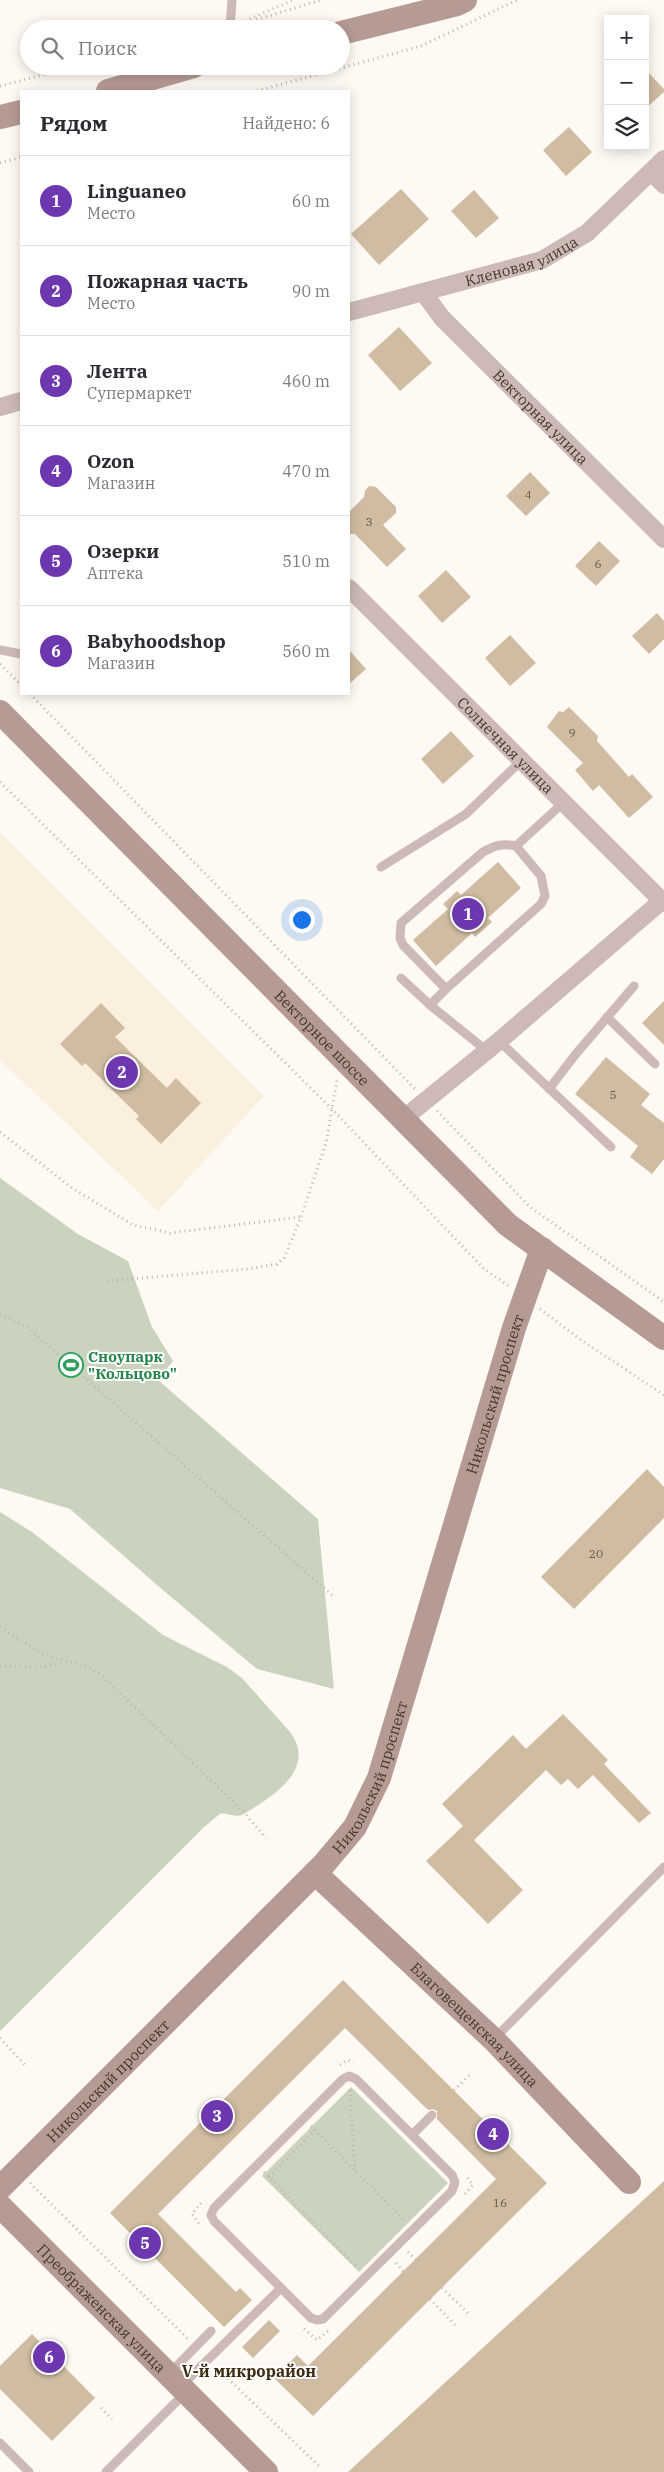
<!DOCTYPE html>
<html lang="ru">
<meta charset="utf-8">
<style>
body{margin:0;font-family:"IBM Plex Serif",serif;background:#f7f7f7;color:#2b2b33}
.controls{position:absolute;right:15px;top:15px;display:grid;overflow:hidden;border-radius:0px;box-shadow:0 2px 12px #0003}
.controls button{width:45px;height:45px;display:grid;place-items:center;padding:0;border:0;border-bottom:1px solid #e1e1e2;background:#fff;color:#2b2b33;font:25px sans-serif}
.you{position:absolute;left:301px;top:919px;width:18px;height:18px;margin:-12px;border:4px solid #fff;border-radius:50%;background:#1a73e8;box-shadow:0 0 0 8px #1a73e833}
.badge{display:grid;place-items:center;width:32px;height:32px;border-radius:50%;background:#6d38af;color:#fff;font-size:16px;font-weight:700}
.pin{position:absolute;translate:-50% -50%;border:2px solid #fff;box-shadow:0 1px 5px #0006}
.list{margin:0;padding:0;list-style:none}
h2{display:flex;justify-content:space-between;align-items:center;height:65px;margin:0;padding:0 20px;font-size:21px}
h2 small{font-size:16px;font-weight:400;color:#7c7c81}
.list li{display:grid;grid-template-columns:32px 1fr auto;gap:15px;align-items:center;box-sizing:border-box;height:90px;padding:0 20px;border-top:1px solid #e1e1e2}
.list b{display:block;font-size:19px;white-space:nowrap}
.list p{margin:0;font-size:16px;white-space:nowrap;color:#7c7c81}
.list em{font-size:16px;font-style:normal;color:#7c7c81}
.icon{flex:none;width:28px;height:28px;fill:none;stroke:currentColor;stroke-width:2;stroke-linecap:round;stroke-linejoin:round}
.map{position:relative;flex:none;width:664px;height:2472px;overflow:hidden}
.search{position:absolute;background:#fff;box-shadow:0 2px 12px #0003;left:20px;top:20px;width:330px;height:55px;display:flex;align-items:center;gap:12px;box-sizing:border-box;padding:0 18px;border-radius:28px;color:#7c7c81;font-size:19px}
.panel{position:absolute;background:#fff;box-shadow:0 2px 12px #0003;left:20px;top:90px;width:330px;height:605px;border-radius:0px}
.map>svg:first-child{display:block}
.built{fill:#fbf0e0}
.green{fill:#cad3bd}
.building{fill:#cfbca2}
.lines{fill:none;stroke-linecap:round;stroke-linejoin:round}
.path{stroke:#bcb6ad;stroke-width:3;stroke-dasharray:1 4;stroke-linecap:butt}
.lane{stroke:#cdbab6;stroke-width:9}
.street{stroke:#cdbab6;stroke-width:18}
.secondary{stroke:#b69b94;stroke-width:24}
.labels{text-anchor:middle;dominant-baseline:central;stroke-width:4;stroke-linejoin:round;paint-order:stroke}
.number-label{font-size:12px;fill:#675a4a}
.street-label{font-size:15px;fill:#443a2d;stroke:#fff}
.leisure-label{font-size:15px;font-weight:bold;fill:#27864d;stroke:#fff;text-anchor:start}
.neighbourhood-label{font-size:16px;font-weight:bold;fill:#3d2b0f;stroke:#fff}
</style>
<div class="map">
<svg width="664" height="2472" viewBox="0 0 664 2472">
<rect width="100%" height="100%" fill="#fefaf3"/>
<path class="built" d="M0,832L264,1096L158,1211L0,1060Z"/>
<path class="green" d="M0,1178L78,1234L128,1261L152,1327L173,1361L158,1380L318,1519L334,1689L257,1669L164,1591L70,1509L0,1488Z
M0,1512L32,1532L163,1635L227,1667L242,1678L291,1733C317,1771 270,1798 242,1815L237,1816L221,1813L203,1828L0,2031Z
M351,2087L448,2183L359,2272L262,2176Z"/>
<path class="building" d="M645,69L664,89V92L645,109Z
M569,127L592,152L566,176L543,150Z
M401,189L429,219L379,265L351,234Z
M474,190L499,218L476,238L451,211Z
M399,327L432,363L400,391L368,355Z
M530,472L550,493L526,516L506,496Z
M369,486L376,487L396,507V513L383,525L406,549L387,567L355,534H349V512L364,497L365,491Z
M599,541L620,561L596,586L575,566Z
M446,570L471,597L442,623L418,596Z
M657,613L664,621V639L649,654L632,636Z
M510,635L536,663L510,686L485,658Z
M349,650L366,669L349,684Z
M569,707L598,736L597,741L629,777L632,774L653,797L629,818L599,785L593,791L575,770L583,763L547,727L559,711L563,712Z
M451,731L474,756L443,784L421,759Z
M498,862L521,888L488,918L492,922L475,937L472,933L436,966L413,940L448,909L443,904L457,891L461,895Z
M664,1001V1045L642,1023Z
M101,1003L125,1028L115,1037L167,1088L176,1078L201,1103L161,1144L136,1119L139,1116L85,1063L82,1066L60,1044Z
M606,1057L650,1094L641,1105L664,1123V1159L652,1174L630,1157L638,1146L575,1094Z
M647,1469L664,1487V1518L574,1609L541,1577Z
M563,1714L608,1760L604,1764L651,1813L639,1823L593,1775L578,1789L568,1779L561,1785L546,1770L474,1840L523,1890L488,1924L426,1861L463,1826L442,1804L513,1735L526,1749Z
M343,1980L547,2183L313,2416L274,2378L297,2355L308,2366L496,2179L437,2119V2111L433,2109L428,2110L345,2028L158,2214L236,2292L240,2288L252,2300L224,2327L110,2213Z
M664,2181V2472H348Z
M269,2320L280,2331L253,2358L242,2347Z
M32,2334L95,2398L52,2441L0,2389V2366Z"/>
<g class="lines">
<path class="path" d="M245,21L293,0
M242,24L321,0
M0,86L78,66
M257,91L421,46L517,0
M0,163L21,157
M0,664L21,685
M30,694L415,1089
M0,782L331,1108L484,1269L509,1286
M437,1111L530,1207L664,1302
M0,1132L72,1188L133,1225L170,1233L301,1217
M107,1281L248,1269L277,1264L284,1258L301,1217L326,1143L337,1080
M540,1309L581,1340L664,1395
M0,1314L27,1327L332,1595
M0,1627L44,1655L87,1666L101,1675L240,1808L266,1838
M0,1666L43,1667L64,1662
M0,2038L25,2065
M340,2065L348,2060L353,2063
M350,2090L355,2171
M454,2090L472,2073
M311,2126L405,2221
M264,2172L358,2268
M269,2177L315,2130
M30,2183L188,2339
M465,2194L473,2185L467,2177
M201,2203L192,2214L201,2226
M408,2252L416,2260
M396,2263L404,2272
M442,2288L469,2314
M430,2299L457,2327
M304,2329L317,2340L328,2331
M217,2368L319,2466
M101,2408L112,2419"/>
<path class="lane" d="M230,29L232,0
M0,650L21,654
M516,846L541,876L545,896L541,904L446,989L403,945L400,938L401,923L483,852C496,845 502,843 516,846L563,803
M381,867L466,814L521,761
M401,978L430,1005
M446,989L430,1005L487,1051
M607,1017L655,1064
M499,1041L611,1147
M549,1089L575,1055L634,986
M494,2039L664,1867
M412,2135L432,2115
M169,2374L211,2331
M181,2386L281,2288L214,2221L211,2215L214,2208L343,2079L349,2076L356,2079L452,2175L455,2182L452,2191L323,2319L317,2320L311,2318L281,2288
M0,2443L29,2472
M106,2472L185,2393"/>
<g class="street">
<path d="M651,172L664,185"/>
<path id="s1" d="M423,292L442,318L664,539"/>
<path id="s2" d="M349,312L542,260L587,233L664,159"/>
<path d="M0,407L21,401"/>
<path id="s3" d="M349,588L664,903"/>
<path d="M403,1119L499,1041L664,899"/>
</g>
<g class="secondary">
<path d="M341,33L457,4L465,0"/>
<path d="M108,91L194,66"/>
<path d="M0,117L21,112"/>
<path id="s4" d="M0,712L508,1225L664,1338"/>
<path id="s5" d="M315,1873L494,2040L629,2182"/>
<path id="s6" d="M0,2188L324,1864L355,1827L379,1778L514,1328L542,1249"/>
<path id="s7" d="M0,2206L266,2472"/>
</g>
</g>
<defs>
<symbol id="stadium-ring" viewBox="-11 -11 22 22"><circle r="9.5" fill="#fff" stroke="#2e9e5b" stroke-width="1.5"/><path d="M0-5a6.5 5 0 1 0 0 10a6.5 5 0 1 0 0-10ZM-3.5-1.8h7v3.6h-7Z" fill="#2e9e5b"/></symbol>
</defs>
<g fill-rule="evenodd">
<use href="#stadium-ring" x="57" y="1351" width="28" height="28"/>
</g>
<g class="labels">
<g class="number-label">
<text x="528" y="494">4</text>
<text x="369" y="521">3</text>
<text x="598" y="563">6</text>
<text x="572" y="732">9</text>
<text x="613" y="1094">5</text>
<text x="596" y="1553">20</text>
<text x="500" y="2202">16</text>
</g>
<g class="street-label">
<text stroke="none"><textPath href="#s2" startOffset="180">Кленовая улица</textPath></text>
<text stroke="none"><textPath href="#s1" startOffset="172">Векторная улица</textPath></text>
<text stroke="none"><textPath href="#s3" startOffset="222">Солнечная улица</textPath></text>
<text stroke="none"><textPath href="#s4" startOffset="458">Векторное шоссе</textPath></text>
<text stroke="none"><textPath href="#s6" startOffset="962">Никольский проспект</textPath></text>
<text stroke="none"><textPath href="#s6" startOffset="558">Никольский проспект</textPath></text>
<text stroke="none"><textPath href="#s5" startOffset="220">Благовещенская улица</textPath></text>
<text stroke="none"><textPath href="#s6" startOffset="152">Никольский проспект</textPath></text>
<text stroke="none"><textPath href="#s7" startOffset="144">Преображенская улица</textPath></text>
</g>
<g class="leisure-label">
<text x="88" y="1356">Сноупарк<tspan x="88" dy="17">"Кольцово"</tspan></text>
</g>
<g class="neighbourhood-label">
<text x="249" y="2371">V-й микрорайон</text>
</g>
</g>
</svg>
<div class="controls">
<button>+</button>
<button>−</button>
<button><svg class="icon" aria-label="layers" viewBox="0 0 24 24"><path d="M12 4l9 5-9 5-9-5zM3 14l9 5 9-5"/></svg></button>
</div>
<div class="you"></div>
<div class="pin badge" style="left:468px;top:914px">1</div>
<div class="pin badge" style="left:122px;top:1072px">2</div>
<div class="pin badge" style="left:217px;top:2116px">3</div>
<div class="pin badge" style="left:493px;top:2134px">4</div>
<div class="pin badge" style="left:145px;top:2243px">5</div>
<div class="pin badge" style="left:49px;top:2357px">6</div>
<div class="search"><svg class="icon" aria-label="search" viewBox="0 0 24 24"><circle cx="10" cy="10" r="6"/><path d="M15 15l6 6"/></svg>Поиск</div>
<section class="panel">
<h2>Рядом<small>Найдено: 6</small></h2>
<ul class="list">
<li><span class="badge">1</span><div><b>Linguaneo</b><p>Место</p></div><em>60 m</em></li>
<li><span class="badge">2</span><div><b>Пожарная часть</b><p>Место</p></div><em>90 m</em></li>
<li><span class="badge">3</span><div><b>Лента</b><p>Супермаркет</p></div><em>460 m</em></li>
<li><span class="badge">4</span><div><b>Ozon</b><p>Магазин</p></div><em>470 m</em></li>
<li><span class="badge">5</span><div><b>Озерки</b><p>Аптека</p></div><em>510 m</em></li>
<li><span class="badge">6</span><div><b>Babyhoodshop</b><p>Магазин</p></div><em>560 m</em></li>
</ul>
</section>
</div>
